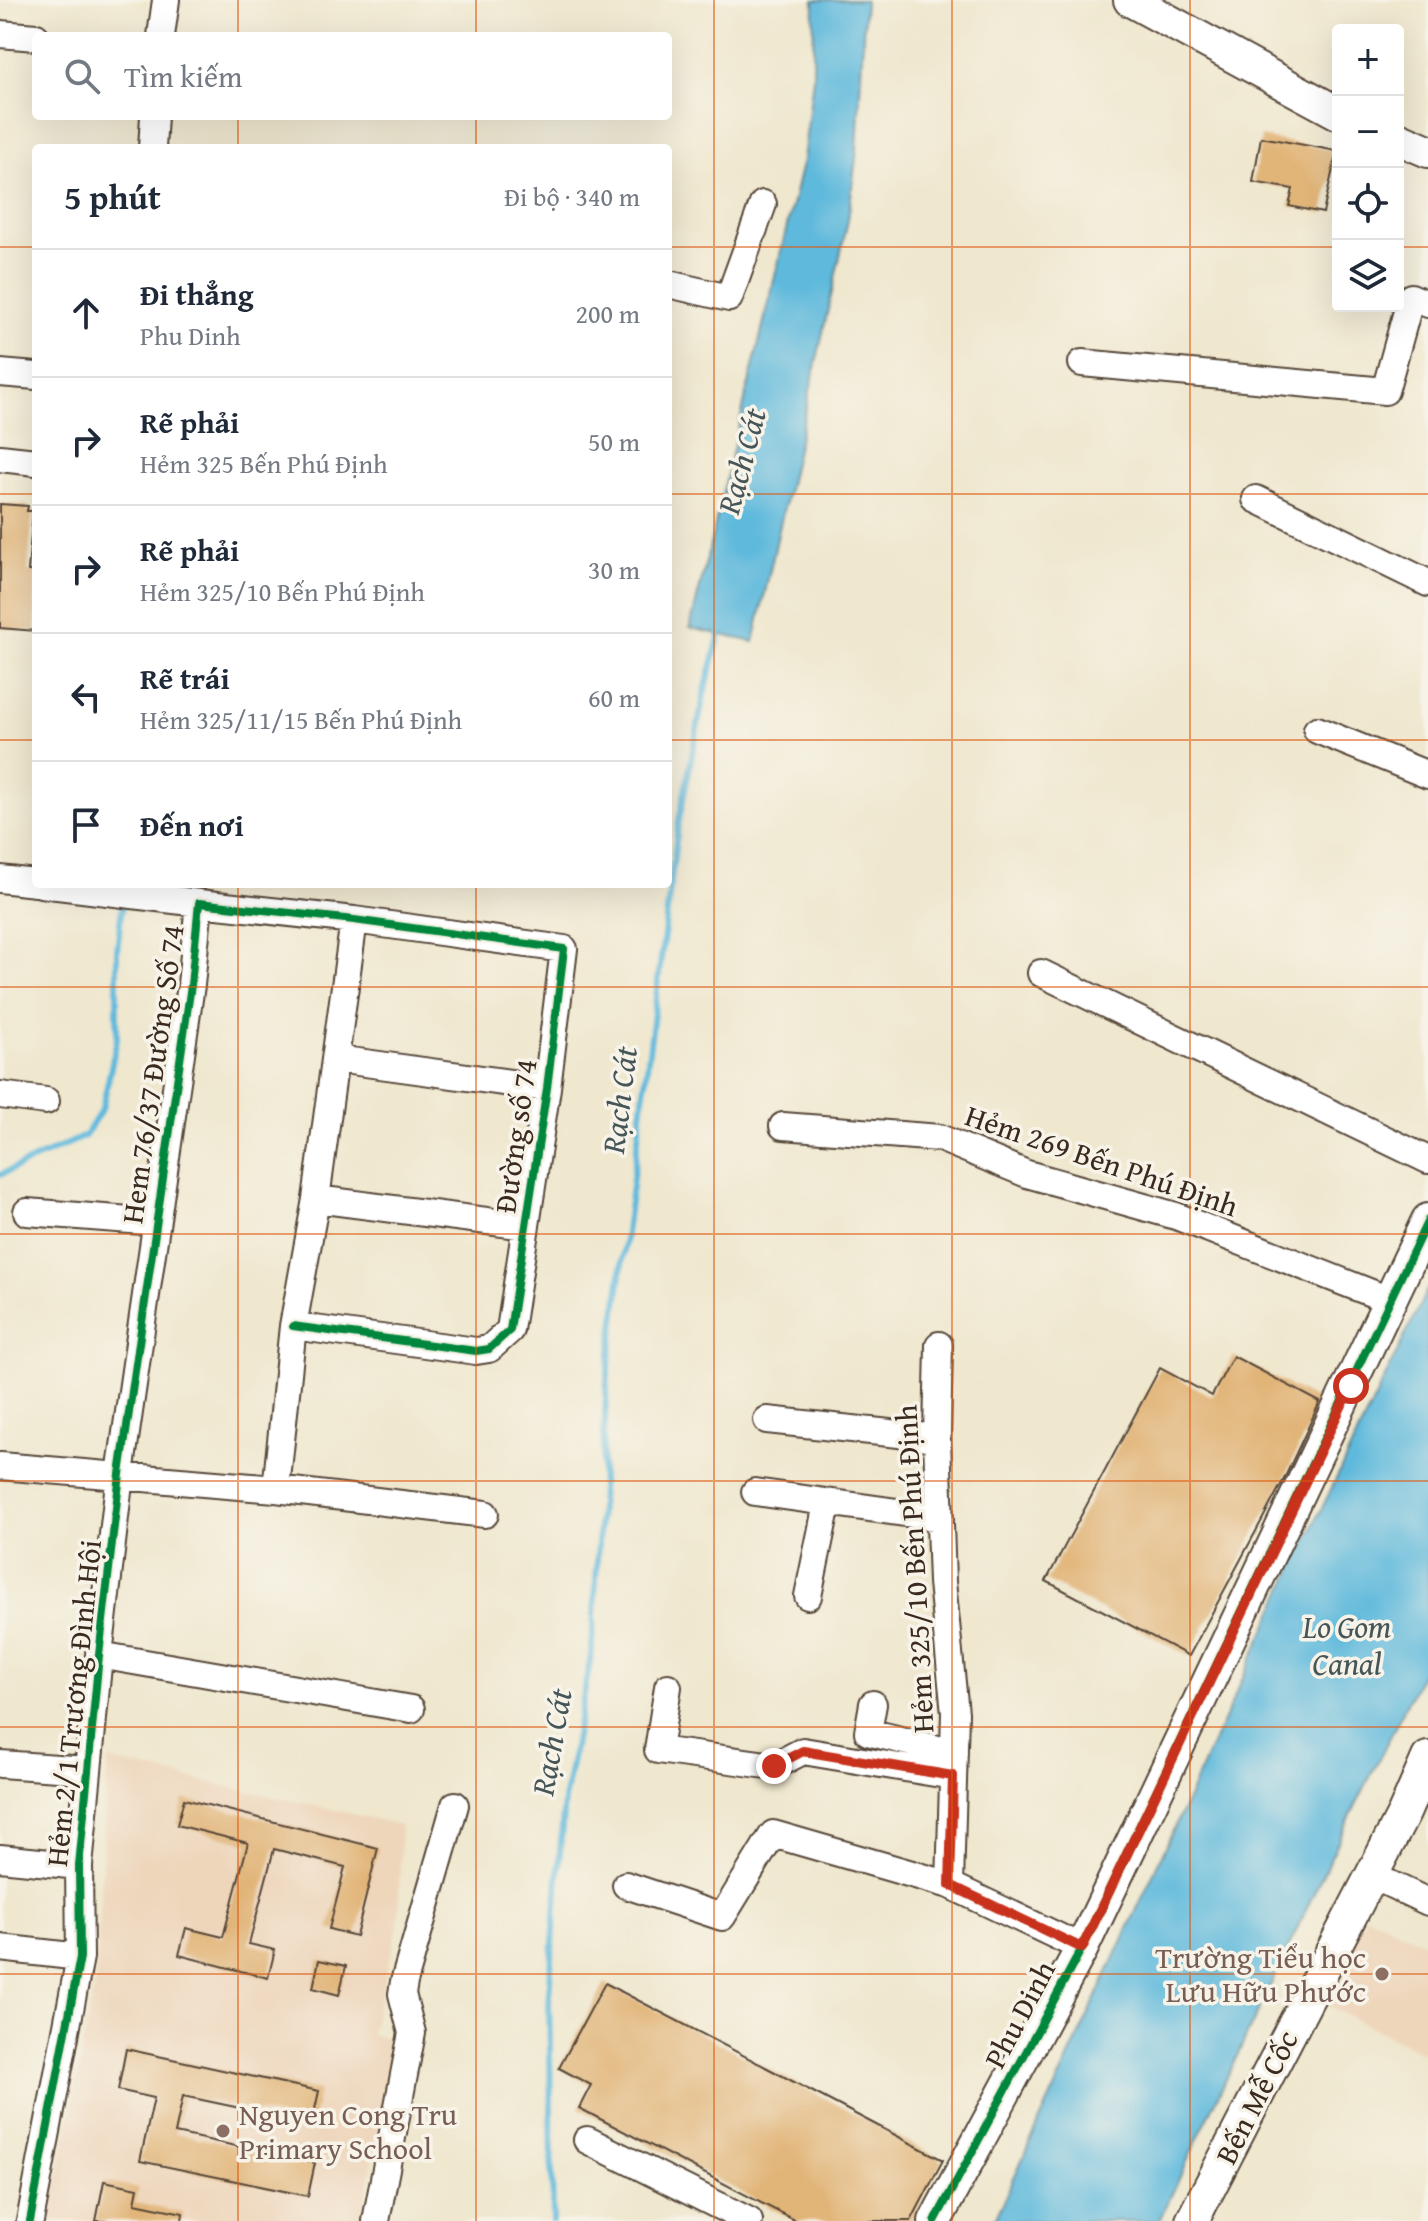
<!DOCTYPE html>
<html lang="vi">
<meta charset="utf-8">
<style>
body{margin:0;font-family:"Gentium Book Plus",serif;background:#f6f6f7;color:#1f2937}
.controls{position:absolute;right:24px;top:24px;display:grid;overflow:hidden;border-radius:8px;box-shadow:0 8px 32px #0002}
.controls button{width:72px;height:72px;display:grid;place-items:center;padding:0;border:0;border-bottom:2px solid #e0e1e3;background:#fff;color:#1f2937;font:40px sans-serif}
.stop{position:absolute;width:24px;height:24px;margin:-18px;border:6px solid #c8321e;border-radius:50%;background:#fff}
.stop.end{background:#c8321e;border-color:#fff;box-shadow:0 2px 8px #0008}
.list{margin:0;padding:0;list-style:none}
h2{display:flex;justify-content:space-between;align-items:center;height:104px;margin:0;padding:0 32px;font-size:34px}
h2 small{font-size:26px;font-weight:400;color:#747a83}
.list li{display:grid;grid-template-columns:52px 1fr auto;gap:24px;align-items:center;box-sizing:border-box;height:128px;padding:0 32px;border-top:2px solid #e0e1e3}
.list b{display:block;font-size:30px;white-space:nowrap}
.list p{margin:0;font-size:26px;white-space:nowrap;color:#747a83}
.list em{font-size:26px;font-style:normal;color:#747a83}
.icon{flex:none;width:44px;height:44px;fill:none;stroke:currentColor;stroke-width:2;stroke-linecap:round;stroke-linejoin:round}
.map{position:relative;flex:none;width:1428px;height:2221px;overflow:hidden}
.search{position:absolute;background:#fff;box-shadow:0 8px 32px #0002;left:32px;top:32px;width:640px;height:88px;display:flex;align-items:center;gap:20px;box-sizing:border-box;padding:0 28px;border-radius:8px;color:#747a83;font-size:30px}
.panel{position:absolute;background:#fff;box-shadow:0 8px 32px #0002;left:32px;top:144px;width:640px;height:744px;border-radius:8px}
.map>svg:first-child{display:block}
.built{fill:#eed6bb}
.water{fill:#5eb9dc;stroke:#4c727d;stroke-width:2}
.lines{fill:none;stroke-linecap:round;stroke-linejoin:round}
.stream{stroke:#5eb9dc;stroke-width:6}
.building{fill:#e1b477}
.minor-casing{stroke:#564638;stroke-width:30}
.tertiary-casing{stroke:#564638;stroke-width:36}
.minor{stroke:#fff;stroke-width:26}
.tertiary{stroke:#fff;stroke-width:32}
.cycleway-casing{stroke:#f7f3e8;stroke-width:13}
.cycleway{stroke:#00873e;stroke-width:8}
.route{stroke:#c8321e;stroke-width:10}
.grid{fill:none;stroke:#df570d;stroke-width:2;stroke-opacity:0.55}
.education-dot{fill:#8d6e63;stroke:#f7f3e8;stroke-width:3}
.labels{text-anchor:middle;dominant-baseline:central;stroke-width:7;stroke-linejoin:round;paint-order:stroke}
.street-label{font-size:30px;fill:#3b2a1e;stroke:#f7f3e8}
.education-label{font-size:30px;fill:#785e54;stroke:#f7f3e8;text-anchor:end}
.water-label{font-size:32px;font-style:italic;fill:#465557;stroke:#f7f3e8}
</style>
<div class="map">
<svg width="1428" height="2221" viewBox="0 0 1428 2221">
<rect width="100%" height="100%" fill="#f7f3e8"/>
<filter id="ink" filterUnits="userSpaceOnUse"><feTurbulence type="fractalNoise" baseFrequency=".0125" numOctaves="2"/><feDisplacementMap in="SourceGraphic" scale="16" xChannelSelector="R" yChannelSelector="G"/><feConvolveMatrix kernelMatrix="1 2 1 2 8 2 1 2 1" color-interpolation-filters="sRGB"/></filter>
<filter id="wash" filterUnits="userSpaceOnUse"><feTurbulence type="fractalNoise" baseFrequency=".006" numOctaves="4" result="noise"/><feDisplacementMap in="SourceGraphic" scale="32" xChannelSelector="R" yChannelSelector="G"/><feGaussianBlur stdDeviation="1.8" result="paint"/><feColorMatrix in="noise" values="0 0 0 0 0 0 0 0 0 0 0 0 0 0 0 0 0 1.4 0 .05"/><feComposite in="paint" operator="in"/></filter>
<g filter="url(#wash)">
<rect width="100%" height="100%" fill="#efe7ce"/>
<path class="built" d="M108,1760L401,1825L398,1925L371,2034L397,2040L361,2221H50L96,1976Z
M1366,1915L1428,1945V2055L1322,2003Z"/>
<path class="water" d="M814,0H865L857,150L848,220L754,642L690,628L803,160L813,77Z
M1428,1288V1661L1348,1821L1159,2221H994L1297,1560Z"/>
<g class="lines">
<path class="stream" d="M0,1175L85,1136L102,1109L117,1039V951L122,907L127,903
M553,2221L549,1995L564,1800L592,1651L607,1382L678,825L704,695L721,630"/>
</g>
<g id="blocks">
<path class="building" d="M1261,137L1337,151L1323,213L1289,206L1293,189L1253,182Z
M0,504L28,506L27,511H33L28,571L36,572V631L0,628Z
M1233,1356L1320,1402L1284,1479L1189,1656L1046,1581L1160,1368L1212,1396Z
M184,1799L378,1848L356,1936L329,1929L345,1867L274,1849L249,1944L275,1950L268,1978L179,1955L186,1928L223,1937L248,1843L177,1825Z
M319,1960L346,1966L339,1995L313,1988Z
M605,1983L943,2160L911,2221H796L579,2108L591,2085L559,2068Z
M126,2049L319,2091L312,2123L183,2096L175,2133L315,2163L308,2196L140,2161L154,2098L118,2090Z
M104,2181L138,2188L135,2203L183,2213L182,2221H96Z"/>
</g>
</g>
<g filter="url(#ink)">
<use href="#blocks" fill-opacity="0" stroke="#564638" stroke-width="2"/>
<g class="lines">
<defs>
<path id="minor" d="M0,34L36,37
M161,36L166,0
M152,148L154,116
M668,284L729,298L763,204
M1082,363L1385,391L1411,297L1428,304
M0,373L36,376
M0,458L36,462
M1256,499L1428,583
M1317,730L1428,775
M0,879L36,883
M41,884L199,903
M1041,973L1428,1160
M336,1059L547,1088
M0,1095L46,1101
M783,1126L940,1138L1027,1174L1176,1216L1389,1300
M316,1199L526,1226
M27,1212L156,1222
M939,1345L937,1438L942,1582L955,1713L950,1885
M767,1420L937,1438
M0,1466L276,1489L485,1514
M276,1489L293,1326L316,1199L354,920
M755,1492L940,1518
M808,1596L827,1504
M99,1655L411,1709
M668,1687L658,1750L774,1766L803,1751L953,1776
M873,1704L868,1732L954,1753
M0,1764L87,1770
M0,1858L79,1866
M1371,1875L1428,1902
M626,1885L722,1917L773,1834L950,1885L1082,1948
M0,1948L80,1957
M587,2140L749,2221
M30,2221L80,1957L79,1866L99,1655L120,1474L191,985L199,903L354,920L564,949L547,1088L510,1330L489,1349L476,1351L293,1326
M376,2221L412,2033L402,1994L404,1982L455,1805"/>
<path id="tertiary" d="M1130,0L1338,113
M1398,138L1428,151
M935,2221L1082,1948L1428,1220
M1192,2221L1404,1813L1428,1758"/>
</defs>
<use href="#minor" class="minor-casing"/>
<use href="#tertiary" class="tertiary-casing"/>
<use href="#minor" class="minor"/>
<use href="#tertiary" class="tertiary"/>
<defs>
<path id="cycleway" d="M30,2221L80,1957L79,1866L99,1655L120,1474L191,985L199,903L354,920L564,949L547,1088L510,1330L489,1349L476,1351L293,1326
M935,2221L1082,1948L1428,1220"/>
</defs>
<use href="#cycleway" class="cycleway-casing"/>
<use href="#cycleway" class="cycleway"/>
</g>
</g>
<g class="lines" filter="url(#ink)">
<path class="route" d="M774,1766L803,1751L953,1776L950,1885L1082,1948L1351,1386"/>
</g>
<path class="grid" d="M238,0V36M476,0V36M714,0V2221M952,0V2221M1190,0V2221M238,116V148M476,116V148M0,247H36M668,247H1338M1398,247H1428M0,494H36M668,494H1428M0,740H36M668,740H1428M238,884V2221M476,884V2221M0,987H1428M0,1234H1428M0,1481H1428M0,1727H1428M0,1974H1428"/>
<g class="education-dot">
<circle cx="1382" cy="1974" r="8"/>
<circle cx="223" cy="2131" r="8"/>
</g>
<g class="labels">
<g class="street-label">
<text transform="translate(152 1074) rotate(-82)">Hem 76/37 Đường Số 74</text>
<text transform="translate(515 1136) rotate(-82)">Đường số 74</text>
<text transform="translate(1102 1160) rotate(19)">Hẻm 269 Bến Phú Định</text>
<text transform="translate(914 1569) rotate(-93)">Hẻm 325/10 Bến Phú Định</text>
<text transform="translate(73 1703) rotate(-84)">Hẻm 2/1 Trương Đình Hội</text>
<text transform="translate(1019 2014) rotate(-62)">Phu Dinh</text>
<text transform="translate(1256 2097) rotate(-63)">Bến Mễ Cốc</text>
</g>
<g class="education-label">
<text x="1366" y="1957">Trường Tiểu học<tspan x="1366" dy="34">Lưu Hữu Phước</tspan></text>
<text x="239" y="2114" text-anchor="start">Nguyen Cong Tru<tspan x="239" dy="34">Primary School</tspan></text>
</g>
<g class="water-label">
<text transform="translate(741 461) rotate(-75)">Rạch Cát</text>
<text transform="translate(619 1100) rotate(-83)">Rạch Cát</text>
<text x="1347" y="1626">Lo Gom<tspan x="1347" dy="37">Canal</tspan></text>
<text transform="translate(551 1742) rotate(-80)">Rạch Cát</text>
</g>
</g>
</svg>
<div class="controls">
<button>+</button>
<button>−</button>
<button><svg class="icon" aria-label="locate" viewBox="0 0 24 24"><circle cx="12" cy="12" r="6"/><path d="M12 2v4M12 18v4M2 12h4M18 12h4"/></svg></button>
<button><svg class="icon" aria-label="layers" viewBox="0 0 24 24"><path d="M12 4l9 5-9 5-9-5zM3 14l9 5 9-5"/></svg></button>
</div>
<div class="stop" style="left:1351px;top:1386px"></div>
<div class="stop end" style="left:774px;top:1766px"></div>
<div class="search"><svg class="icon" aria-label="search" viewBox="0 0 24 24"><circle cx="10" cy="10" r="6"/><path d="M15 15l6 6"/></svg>Tìm kiếm</div>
<section class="panel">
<h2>5 phút<small>Đi bộ · 340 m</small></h2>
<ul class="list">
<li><svg class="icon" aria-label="ahead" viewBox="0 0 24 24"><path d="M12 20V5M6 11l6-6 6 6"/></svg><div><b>Đi thẳng</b><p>Phu Dinh</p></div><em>200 m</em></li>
<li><svg class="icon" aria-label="right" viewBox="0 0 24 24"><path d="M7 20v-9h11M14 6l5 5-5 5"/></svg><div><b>Rẽ phải</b><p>Hẻm 325 Bến Phú Định</p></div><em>50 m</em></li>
<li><svg class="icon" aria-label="right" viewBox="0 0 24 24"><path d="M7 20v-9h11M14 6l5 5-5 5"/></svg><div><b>Rẽ phải</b><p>Hẻm 325/10 Bến Phú Định</p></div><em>30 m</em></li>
<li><svg class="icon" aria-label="left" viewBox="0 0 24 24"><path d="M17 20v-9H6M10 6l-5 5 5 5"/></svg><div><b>Rẽ trái</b><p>Hẻm 325/11/15 Bến Phú Định</p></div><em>60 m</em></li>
<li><svg class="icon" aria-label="arrive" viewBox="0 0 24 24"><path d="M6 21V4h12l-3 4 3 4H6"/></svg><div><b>Đến nơi</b></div></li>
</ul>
</section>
</div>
